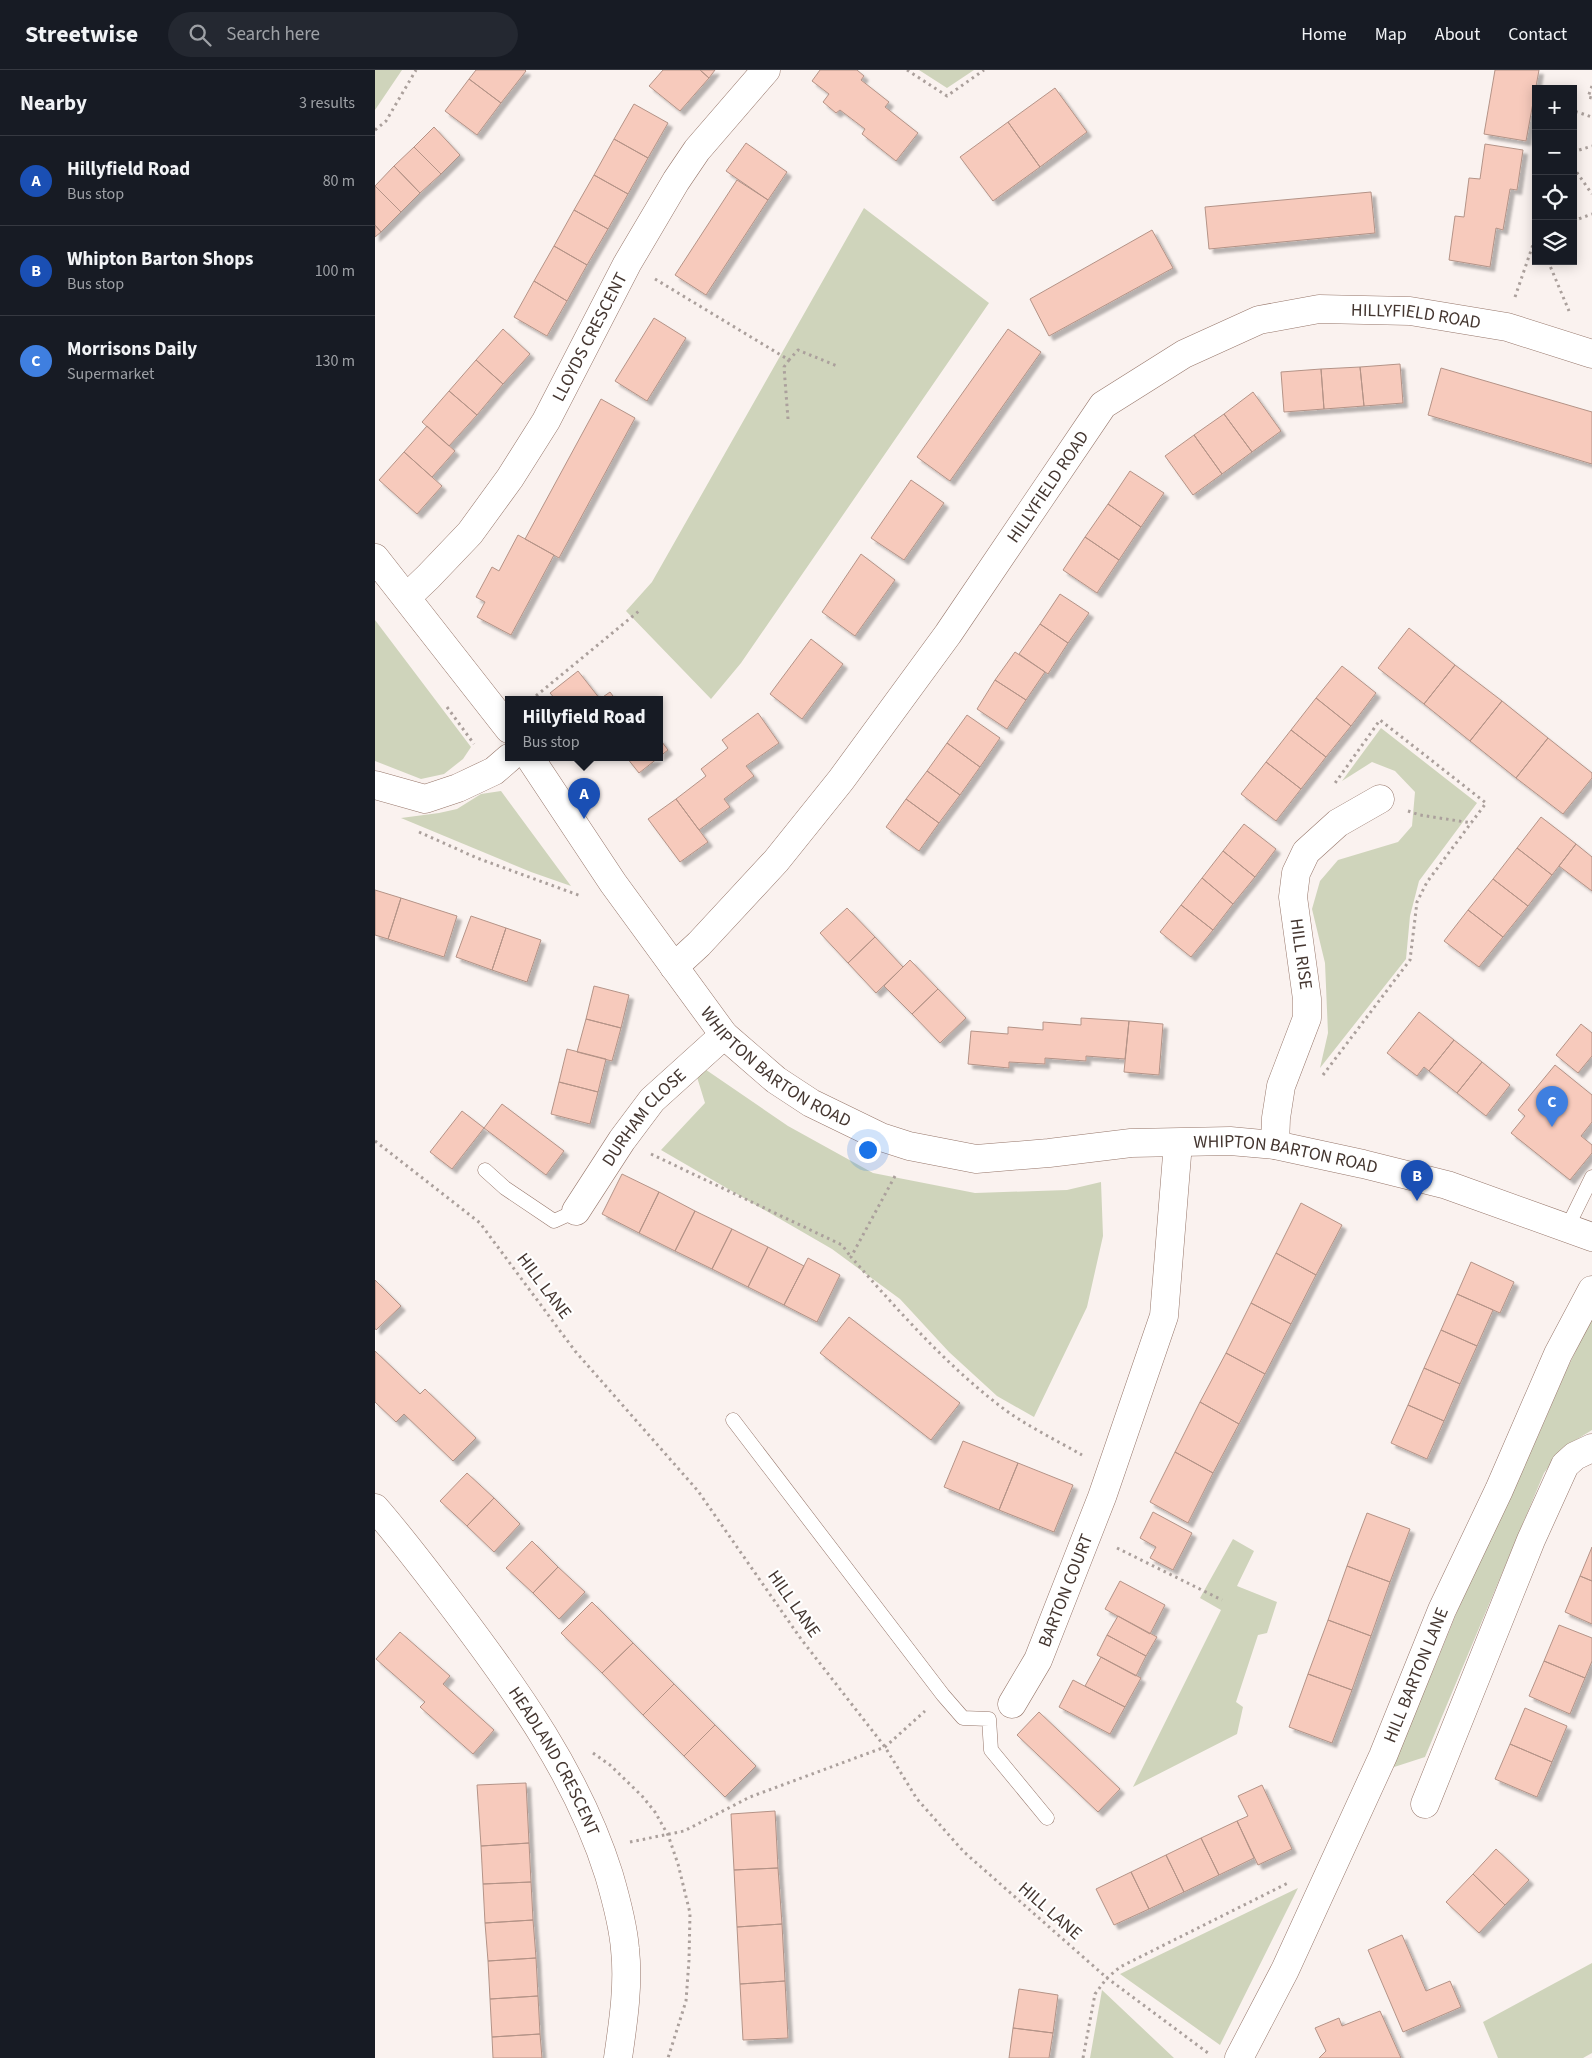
<!DOCTYPE html>
<meta charset="utf-8">
<style>
body{margin:0;font-family:"Source Sans 3",sans-serif;background:#242831;color:#f1f3f6}
.controls{position:absolute;right:15px;top:15px;display:grid;overflow:hidden;border-radius:0px;box-shadow:0 2px 12px #0003}
.controls button{width:45px;height:45px;display:grid;place-items:center;padding:0;border:0;border-bottom:1px solid #363941;background:#171b24;color:#f1f3f6;font:25px sans-serif}
.you{position:absolute;left:492px;top:1079px;width:18px;height:18px;margin:-12px;border:4px solid #fff;border-radius:50%;background:#1a73e8;box-shadow:0 0 0 8px #1a73e833}
.badge{display:grid;place-items:center;width:32px;height:32px;border-radius:50%;background:#7c3aed;color:#fff;font-size:16px;font-weight:700}
.pin{position:absolute;translate:-50% -41px;filter:drop-shadow(0 1px 2px #0008)}
.pin::after{content:'';position:absolute;top:26px;width:18px;height:15px;background:inherit;clip-path:polygon(0 0,100% 0,50% 100%)}
.popup{position:absolute;left:130px;top:626px;width:158px;height:65px;box-sizing:border-box;display:grid;place-content:center;border-radius:0px;background:#171b24;filter:drop-shadow(0 1px 4px #0005);font-size:16px;white-space:nowrap;color:#9ea1a6}
.popup b{font-size:19px;color:#f1f3f6}
.popup::after{content:'';position:absolute;left:50%;top:100%;margin-left:-10px;border:10px solid transparent;border-top-color:#171b24}
.list{margin:0;padding:0;list-style:none}
h2{display:flex;justify-content:space-between;align-items:center;height:65px;margin:0;padding:0 20px;font-size:21px}
h2 small{font-size:16px;font-weight:400;color:#9ea1a6}
.list li{display:grid;grid-template-columns:32px 1fr auto;gap:15px;align-items:center;box-sizing:border-box;height:90px;padding:0 20px;border-top:1px solid #363941}
.list b{display:block;font-size:19px;white-space:nowrap}
.list p{margin:0;font-size:16px;white-space:nowrap;color:#9ea1a6}
.list em{font-size:16px;font-style:normal;color:#9ea1a6}
.icon{flex:none;width:28px;height:28px;fill:none;stroke:currentColor;stroke-width:2;stroke-linecap:round;stroke-linejoin:round}
.map{position:relative;flex:none;width:1217px;height:1988px;overflow:hidden}
header{display:flex;align-items:center;gap:30px;box-sizing:border-box;height:70px;padding:0 25px;background:#171b24;border-bottom:1px solid #363941}
header strong{font-size:24px}
nav{display:flex;gap:28px;margin-inline-start:auto;font-size:18px}
.search{width:350px;height:45px;background:#242831;display:flex;align-items:center;gap:12px;box-sizing:border-box;padding:0 18px;border-radius:28px;color:#9ea1a6;font-size:19px}
main{display:flex}
aside{flex:1;background:#171b24}
.map>svg:first-child{display:block}
.green{fill:#cfd4bb}
.building{fill:#f7cabc;stroke:#b49387;filter:url(#shadow)}
.lines{fill:none;stroke-linecap:round;stroke-linejoin:round}
.lane-casing{stroke:#96766a;stroke-width:15}
.street-casing{stroke:#96766a;stroke-width:29}
.path{stroke:#aba09c;stroke-width:3;stroke-dasharray:2.5 4;stroke-linecap:butt}
.lane{stroke:#fff;stroke-width:14}
.street{stroke:#fff;stroke-width:28}
.labels{text-anchor:middle;dominant-baseline:central;stroke-width:4.5;stroke-linejoin:round;paint-order:stroke}
.street-label{font-size:18px;fill:#443630;stroke:#fff}
</style>
<header>
<strong>Streetwise</strong>
<div class="search"><svg class="icon" aria-label="search" viewBox="0 0 24 24"><circle cx="10" cy="10" r="6"/><path d="M15 15l6 6"/></svg>Search here</div>
<nav><a>Home</a><a>Map</a><a>About</a><a>Contact</a></nav>
</header>
<main>
<aside>
<h2>Nearby<small>3 results</small></h2>
<ul class="list">
<li><span class="badge" style="background:#1a4fb4">A</span><div><b>Hillyfield Road</b><p>Bus stop</p></div><em>80 m</em></li>
<li><span class="badge" style="background:#1a4fb4">B</span><div><b>Whipton Barton Shops</b><p>Bus stop</p></div><em>100 m</em></li>
<li><span class="badge" style="background:#3f7fe0">C</span><div><b>Morrisons Daily</b><p>Supermarket</p></div><em>130 m</em></li>
</ul>
</aside>
<div class="map">
<svg width="1217" height="1988" viewBox="0 0 1217 1988">
<defs>
<filter id="shadow"><feDropShadow dx="4.5" dy="4.5" stdDeviation="1" flood-color="#0004"/></filter>
</defs>
<rect width="100%" height="100%" fill="#faf2ef"/>
<path class="green" d="M0,0H27L0,40Z
M544,0H599L572,18Z
M489,138L614,233L366,593L336,629L251,541L277,512Z
M0,550L96,677L88,689L69,704L46,709L0,691Z
M1006,658L1102,733L1044,811L1035,846L1031,889L945,998L953,963L950,893L937,839L945,811L963,790L1023,772L1037,756L1040,722L1020,701L997,692L967,711Z
M126,721L196,816L156,802L26,748L64,743L82,739L106,724Z
M321,993L413,1056L498,1103L600,1123L692,1120L726,1112L728,1166L712,1237L659,1347L622,1326L574,1282L525,1229L457,1179L286,1080L330,1033L322,1007Z
M1217,1248V1360L1188,1378L1169,1403L1050,1687L1013,1699L1060,1596L1114,1463L1163,1366L1191,1301Z
M858,1469L879,1481L862,1516L902,1532L892,1563L883,1565L861,1632L868,1637L862,1664L758,1717L846,1540L825,1528Z
M923,1818L845,1975L745,1904Z
M1217,1893V1983L1208,1988H1123L1108,1952Z
M727,1920L799,1988H715Z"/>
<path class="building" d="M101,0H150L151,1L126,33L94,9Z
M288,0H325L334,8L305,41L274,16Z
M325,0H340L334,8Z
M445,0H482L489,6L486,10L514,32L510,37L543,63L521,91L487,64L490,59L465,40L461,43L448,32L454,24L437,11Z
M1120,0H1164L1151,71L1109,64Z
M94,9L126,33L102,65L70,41Z
M680,18L712,62L665,97L633,52Z
M259,34L293,53L273,88L239,69Z
M633,52L665,97L618,131L585,87Z
M59,57L85,85L66,104L39,77Z
M239,69L273,88L253,124L219,105Z
M371,73L412,102L393,130L351,101Z
M1110,74L1148,80L1142,120L1135,119L1128,160L1121,158L1115,197L1074,190L1080,146L1089,147L1094,108L1105,109Z
M39,77L66,104L45,123L19,96Z
M19,96L45,123L26,142L0,116Z
M219,105L253,124L233,159L199,140Z
M362,110L393,130L331,225L300,205Z
M0,116L26,142L6,162L0,155Z
M996,122L1000,163L834,179L830,137Z
M199,140L233,159L212,195L179,176Z
M0,155L6,162L0,167Z
M777,160L798,198L674,266L655,229Z
M179,176L212,195L192,231L159,211Z
M159,211L192,231L172,266L139,247Z
M279,248L311,268L272,331L240,311Z
M128,259L155,284L128,314L101,290Z
M633,259L666,282L575,411L542,387Z
M101,290L128,314L102,345L74,321Z
M1025,294L1028,333L989,336L985,297Z
M985,297L989,336L949,339L946,299Z
M1066,298L1217,342V394L1053,345Z
M946,299L949,339L909,342L906,302Z
M74,321L102,345L74,376L47,352Z
M878,322L906,361L877,382L849,344Z
M226,329L260,348L184,488L150,469Z
M849,344L877,382L847,404L819,365Z
M52,356L80,381L57,407L29,382Z
M819,365L847,404L818,425L790,386Z
M29,382L67,416L42,444L4,410Z
M755,401L789,423L766,457L733,434Z
M536,410L569,433L529,490L496,468Z
M733,434L766,457L744,490L710,467Z
M143,465L179,485L136,565L102,547L110,532L101,527L117,497L124,501Z
M710,467L744,490L722,523L688,500Z
M486,484L520,510L480,566L447,542Z
M685,524L714,543L693,573L665,554Z
M665,554L693,573L673,604L644,584Z
M1034,558L1080,595L1049,634L1003,598Z
M436,569L468,594L427,649L395,624Z
M640,582L670,602L651,630L620,610Z
M1080,595L1127,631L1095,671L1049,634Z
M967,596L1001,623L976,656L941,628Z
M203,601L225,629L235,622L241,630H181L175,623Z
M620,610L651,630L632,659L602,639Z
M941,628L976,656L951,687L916,660Z
M1127,631L1173,668L1141,708L1095,671Z
M383,643L404,673L371,696L379,706L349,729L355,737L324,760L301,729L331,706L326,699L353,678L347,670Z
M592,645L625,668L605,697L572,673Z
M916,660L951,687L926,719L891,692Z
M284,668L293,680L284,687Z
M1173,668L1217,703V708L1188,744L1141,708Z
M572,673L605,697L585,725L552,701Z
M252,688H283L264,703Z
M891,692L926,719L901,751L866,724Z
M552,701L585,725L564,753L531,729Z
M301,729L333,772L305,792L273,749Z
M531,729L564,753L544,781L511,757Z
M1166,747L1201,774L1177,805L1142,778Z
M869,754L901,779L880,807L848,781Z
M1201,774L1217,787V821L1184,796Z
M1142,778L1177,805L1153,836L1118,809Z
M848,781L880,807L858,834L827,808Z
M827,808L858,834L838,860L806,835Z
M1118,809L1153,836L1128,867L1093,840Z
M0,820L26,828L13,869L0,865Z
M26,828L82,846L69,887L13,869Z
M806,835L838,860L816,887L785,862Z
M472,838L500,867L473,893L445,863Z
M1093,840L1128,867L1104,897L1069,871Z
M96,846L131,858L117,900L81,887Z
M131,858L166,870L152,912L117,900Z
M500,867L528,897L501,923L473,893Z
M535,890L563,919L537,944L509,916Z
M219,916L254,925L246,958L211,949Z
M563,919L591,948L565,973L537,944Z
M1044,942L1079,970L1054,1001L1049,997L1042,1006L1012,983Z
M706,948L754,951L750,989L711,986V991L670,988V994L634,992V998L593,994L596,961L633,964V957L668,960V952L706,955Z
M211,949L246,958L237,991L202,982Z
M754,951L788,954L784,1005L749,1002Z
M1206,954L1217,963V986L1203,1003L1181,985Z
M1079,970L1107,992L1082,1023L1054,1001Z
M192,979L231,989L223,1022L184,1012Z
M1107,992L1135,1015L1111,1046L1082,1023Z
M1180,995L1217,1025V1052L1206,1066L1217,1075V1083L1195,1110L1136,1063L1150,1046L1143,1040Z
M184,1012L223,1022L215,1054L176,1044Z
M127,1034L189,1081L171,1105L109,1058Z
M87,1041L109,1058L77,1099L55,1082Z
M247,1104L284,1122L264,1163L227,1144Z
M284,1122L320,1141L300,1181L264,1163Z
M926,1133L967,1155L941,1205L901,1183Z
M320,1141L357,1159L337,1199L300,1181Z
M357,1159L393,1177L373,1217L337,1199Z
M393,1177L429,1196L409,1235L373,1217Z
M901,1183L941,1205L916,1254L876,1233Z
M433,1188L465,1205L442,1252L409,1235Z
M1096,1192L1139,1212L1125,1243L1082,1224Z
M0,1210L26,1236L1,1260L0,1258Z
M1082,1224L1118,1240L1102,1276L1066,1260Z
M876,1233L916,1254L890,1304L851,1283Z
M474,1247L585,1333L556,1370L445,1283Z
M1066,1260L1102,1276L1085,1314L1049,1298Z
M0,1281L45,1324L50,1319L101,1368L78,1391L29,1344L21,1352L0,1332Z
M851,1283L890,1304L864,1354L825,1332Z
M1049,1298L1085,1314L1069,1351L1033,1335Z
M825,1332L864,1354L838,1403L800,1382Z
M1033,1335L1069,1351L1052,1389L1016,1373Z
M588,1371L643,1393L624,1440L569,1417Z
M800,1382L838,1403L813,1453L775,1432Z
M643,1393L698,1415L679,1462L624,1440Z
M92,1403L119,1428L92,1456L65,1431Z
M119,1428L145,1454L119,1482L92,1456Z
M778,1442L817,1463L798,1500L775,1488L781,1477L765,1468Z
M992,1443L1035,1459L1015,1512L972,1496Z
M157,1471L183,1497L158,1523L131,1498Z
M1217,1477V1511L1205,1506Z
M972,1496L1015,1512L996,1566L953,1550Z
M183,1497L210,1522L184,1549L158,1523Z
M1205,1506L1217,1511V1554L1190,1542Z
M745,1511L790,1535L775,1564L730,1539Z
M217,1532L258,1573L227,1603L186,1563Z
M743,1546L782,1567L771,1586L732,1565Z
M953,1550L996,1566L977,1620L933,1604Z
M1184,1555L1217,1568V1591L1210,1608L1169,1591Z
M25,1562L75,1606L68,1614L119,1660L98,1684L45,1637L50,1632L1,1589Z
M732,1565L771,1586L761,1606L722,1585Z
M258,1573L299,1614L268,1645L227,1603Z
M726,1587L766,1608L750,1637L710,1616Z
M1169,1591L1210,1608L1195,1644L1154,1626Z
M933,1604L977,1620L957,1673L914,1657Z
M698,1610L750,1637L735,1664L684,1637Z
M299,1614L340,1655L309,1686L268,1645Z
M1150,1638L1192,1656L1177,1692L1135,1674Z
M664,1642L745,1719L723,1742L642,1665Z
M340,1655L381,1696L350,1727L309,1686Z
M1135,1674L1177,1692L1162,1727L1120,1709Z
M151,1713L154,1773L106,1776L102,1715Z
M887,1715L917,1779L883,1795L862,1751L873,1746L863,1726Z
M400,1741L403,1798L359,1800L356,1744Z
M862,1751L879,1788L844,1805L826,1768Z
M826,1768L844,1805L809,1822L791,1785Z
M154,1773L156,1812L108,1814L106,1776Z
M1121,1779L1154,1810L1130,1835L1098,1804Z
M791,1785L809,1822L774,1839L756,1802Z
M403,1798L407,1854L362,1857L359,1800Z
M756,1802L774,1839L739,1855L721,1819Z
M1098,1804L1130,1835L1104,1863L1071,1832Z
M156,1812L158,1850L110,1853L108,1814Z
M158,1850L161,1888L113,1891L110,1853Z
M407,1854L410,1911L365,1914L362,1857Z
M1027,1865L1051,1921L1075,1911L1086,1937L1028,1962L993,1880Z
M161,1888L163,1926L115,1929L113,1891Z
M410,1911L413,1968L368,1970L365,1914Z
M644,1919L683,1925L678,1963L638,1958Z
M163,1926L165,1964L117,1967L115,1929Z
M1005,1941L1026,1988H944L951,1981L940,1958L964,1948L967,1956Z
M638,1958L678,1963L674,1988H634Z
M165,1964L167,1988H118L117,1967Z"/>
<g class="lines">
<defs>
<path id="lane" d="M110,1100L130,1118L179,1151L201,1141
M1192,1158L1217,1107
M358,1350L568,1625L588,1648L614,1649L616,1680L672,1748"/>
<g id="street">
<path d="M0,488L134,659"/>
<path id="s1" d="M32,527L53,507L95,463L135,408L171,351L252,194L301,111L322,80L391,0"/>
<path id="s2" d="M155,688L238,813L349,965L401,1010L436,1033L506,1067L534,1076L601,1089L674,1083L756,1073L855,1071L900,1075L988,1094L1072,1115L1217,1167"/>
<path d="M0,715L50,729L83,718L119,701L134,688"/>
<path id="s3" d="M299,897L324,874L401,791L466,710L573,564L728,335L809,284L884,250L944,239L1035,241L1132,257L1217,284"/>
<path d="M900,1075L901,1048L906,1016L932,948V929L918,827L921,803L931,782L963,753L1005,729"/>
<path id="s4" d="M201,1141L247,1070L277,1030L349,965"/>
<path id="s5" d="M0,1438C28,1470 54,1505 80,1539C142,1621 203,1706 234,1805C241,1829 248,1854 250,1879C254,1915 248,1953 243,1988"/>
<path id="s6" d="M637,1634L663,1590L727,1427L789,1246L803,1073"/>
<path d="M1050,1734L1156,1470L1190,1395L1200,1386L1217,1378"/>
<path id="s7" d="M864,1988L910,1900L1008,1686L1067,1540L1124,1420L1183,1284L1217,1220"/>
</g>
</defs>
<use href="#lane" class="lane-casing"/>
<use href="#street" class="street-casing"/>
<path class="path" d="M532,0L572,26L609,0
M1217,16L1213,27L1217,28
M1198,46L1199,41L1217,47
M0,60L11,51L41,0
M1198,82L1217,76
M1198,97L1217,124
M1198,151L1217,144
M1173,191L1194,241
M280,209L414,290L423,280L462,296
M1140,227L1161,166
M413,349L409,297L414,290
M156,630L264,541
M72,637L99,674
M1033,741L1045,745L1097,753
M44,762L102,788L206,826
M948,1005L1035,890L1042,832L1052,812L1111,733L1005,650L958,716
M0,1071L105,1153L200,1281L323,1421L426,1569L510,1677L542,1729L589,1782L732,1908L833,1983
M276,1084L467,1175L476,1187
M520,1106L476,1187C522,1239 569,1293 625,1336C648,1354 681,1370 707,1385
M742,1478L847,1530
M218,1683L235,1695L267,1726L280,1742L293,1765L303,1794L315,1843L314,1890L311,1931L293,1988
M255,1772L309,1761L375,1727L510,1677L550,1641
M708,1988L720,1924L732,1908L745,1897L913,1813"/>
<use href="#lane" class="lane"/>
<use href="#street" class="street"/>
</g>
<g class="labels">
<g class="street-label">
<text stroke="none"><textPath href="#s3" startOffset="1045">HILLYFIELD ROAD</textPath></text>
<text stroke="none"><textPath href="#s1" startOffset="320">LLOYDS CRESCENT</textPath></text>
<text stroke="none"><textPath href="#s3" startOffset="610">HILLYFIELD ROAD</textPath></text>
<text transform="translate(926 884) rotate(82)">HILL RISE</text>
<text stroke="none"><textPath href="#s2" startOffset="399">WHIPTON BARTON ROAD</textPath></text>
<text stroke="none"><textPath href="#s4" startOffset="116">DURHAM CLOSE</textPath></text>
<text stroke="none"><textPath href="#s2" startOffset="936">WHIPTON BARTON ROAD</textPath></text>
<text transform="translate(169 1216) rotate(53)">HILL LANE</text>
<text stroke="none"><textPath href="#s6" startOffset="126">BARTON COURT</textPath></text>
<text transform="translate(419 1534) rotate(55)">HILL LANE</text>
<text stroke="none"><textPath href="#s7" startOffset="422">HILL BARTON LANE</textPath></text>
<text stroke="none"><textPath href="#s5" startOffset="311">HEADLAND CRESCENT</textPath></text>
<text transform="translate(675 1841) rotate(41)">HILL LANE</text>
</g>
</g>
</svg>
<div class="controls">
<button>+</button>
<button>−</button>
<button><svg class="icon" aria-label="locate" viewBox="0 0 24 24"><circle cx="12" cy="12" r="6"/><path d="M12 2v4M12 18v4M2 12h4M18 12h4"/></svg></button>
<button><svg class="icon" aria-label="layers" viewBox="0 0 24 24"><path d="M12 4l9 5-9 5-9-5zM3 14l9 5 9-5"/></svg></button>
</div>
<div class="you"></div>
<div class="pin badge" style="left:209px;top:749px;background:#1a4fb4">A</div>
<div class="popup"><b>Hillyfield Road</b>Bus stop</div>
<div class="pin badge" style="left:1042px;top:1131px;background:#1a4fb4">B</div>
<div class="pin badge" style="left:1177px;top:1057px;background:#3f7fe0">C</div>
</div>
</main>
